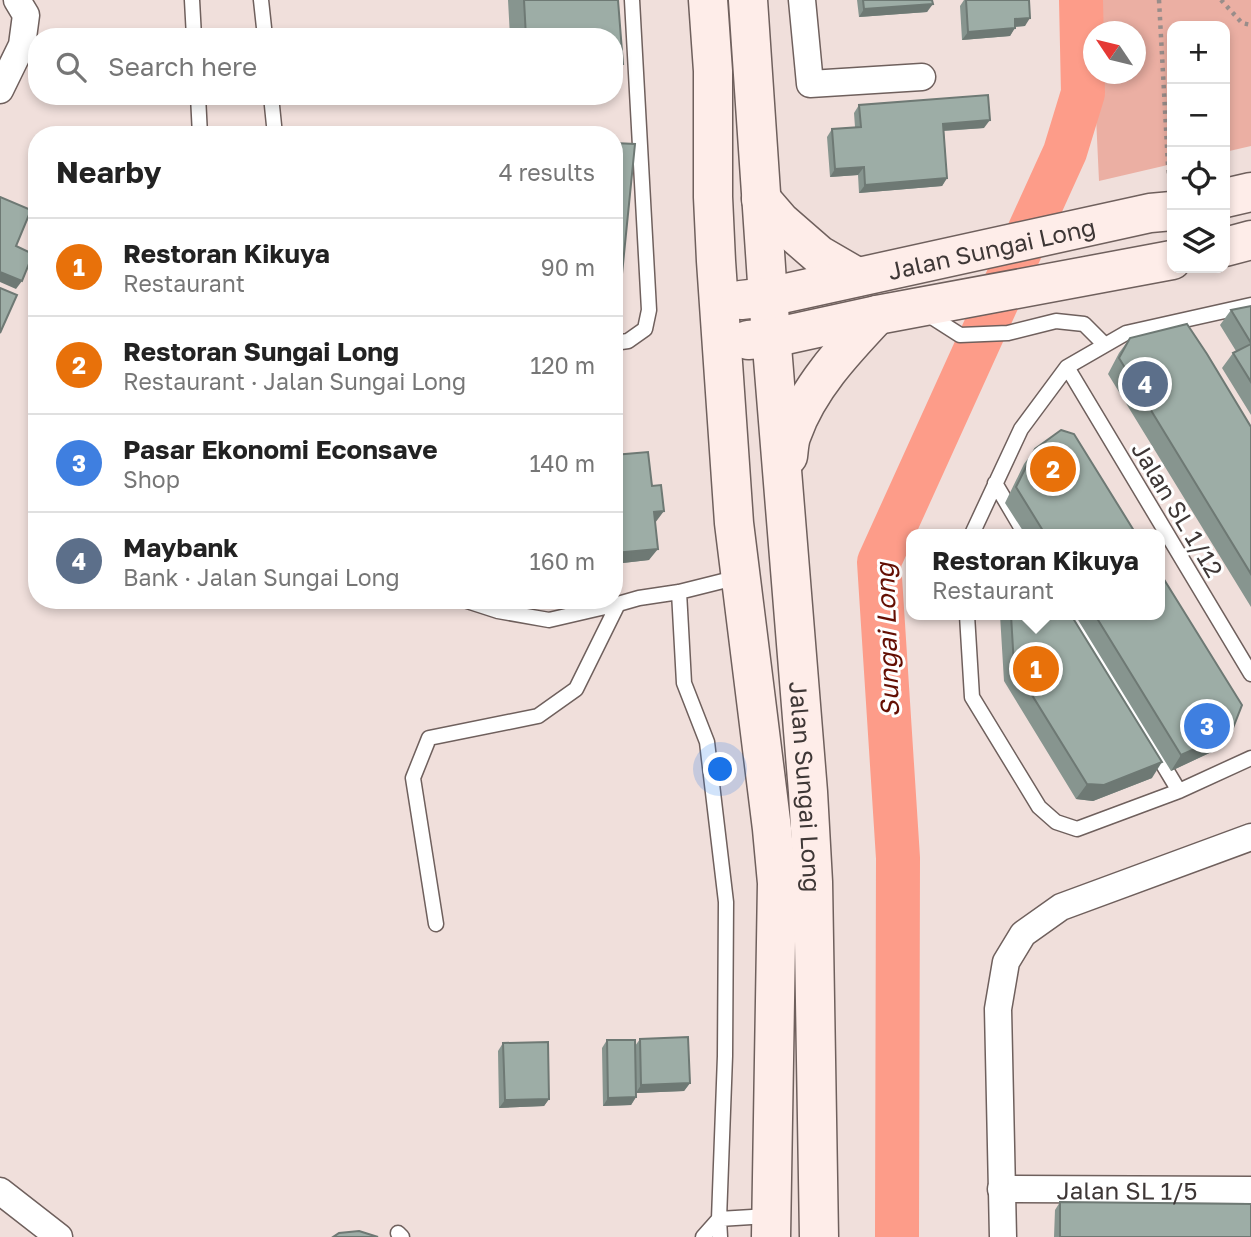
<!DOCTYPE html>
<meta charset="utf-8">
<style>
body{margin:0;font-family:"Golos Text",sans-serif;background:#f2f2f2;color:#222}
.controls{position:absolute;right:21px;top:21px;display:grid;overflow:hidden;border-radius:14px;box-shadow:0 4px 10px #0003}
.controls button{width:63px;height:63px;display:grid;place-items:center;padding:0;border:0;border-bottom:2px solid #e0e0e0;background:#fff;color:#222;font:35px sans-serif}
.compass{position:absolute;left:1083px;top:21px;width:63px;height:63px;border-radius:50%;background:#fff;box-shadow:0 4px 10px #0003;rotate:305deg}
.you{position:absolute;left:721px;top:770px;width:24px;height:24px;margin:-18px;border:5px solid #fff;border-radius:50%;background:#1a73e8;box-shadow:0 0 0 10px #1a73e833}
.badge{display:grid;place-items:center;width:46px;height:46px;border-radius:50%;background:#336f5a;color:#fff;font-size:23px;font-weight:700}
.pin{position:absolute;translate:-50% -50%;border:4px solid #fff;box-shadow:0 2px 7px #0006}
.popup{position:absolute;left:906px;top:529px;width:259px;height:91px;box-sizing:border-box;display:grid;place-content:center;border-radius:14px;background:#fff;filter:drop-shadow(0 2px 5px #0005);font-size:23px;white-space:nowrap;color:#767676}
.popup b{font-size:26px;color:#222}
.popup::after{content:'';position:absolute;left:50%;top:100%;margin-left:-14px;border:14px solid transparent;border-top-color:#fff}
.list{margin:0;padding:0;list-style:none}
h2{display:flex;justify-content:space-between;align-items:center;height:91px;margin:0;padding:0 28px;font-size:30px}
h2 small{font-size:23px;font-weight:400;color:#767676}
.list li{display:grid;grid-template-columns:46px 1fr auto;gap:21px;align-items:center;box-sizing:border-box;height:98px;padding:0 28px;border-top:2px solid #e0e0e0}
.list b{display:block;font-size:26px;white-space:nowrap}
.list p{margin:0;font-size:23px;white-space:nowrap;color:#767676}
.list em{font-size:23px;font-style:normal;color:#767676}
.icon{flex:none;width:38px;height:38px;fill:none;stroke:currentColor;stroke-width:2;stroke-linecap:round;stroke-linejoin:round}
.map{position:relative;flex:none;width:1251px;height:1237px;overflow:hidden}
.search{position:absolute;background:#fff;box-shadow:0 4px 10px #0003;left:28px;top:28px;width:595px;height:77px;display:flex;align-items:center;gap:18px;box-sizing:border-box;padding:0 24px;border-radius:28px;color:#767676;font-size:26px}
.panel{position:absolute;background:#fff;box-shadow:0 4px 10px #0003;left:28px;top:126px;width:595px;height:483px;border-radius:28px}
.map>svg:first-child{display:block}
.green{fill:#ebafa3}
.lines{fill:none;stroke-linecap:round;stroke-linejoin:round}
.river{stroke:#fd9c89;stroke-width:44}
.lane-casing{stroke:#6f605d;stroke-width:17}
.street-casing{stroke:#6f605d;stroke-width:29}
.secondary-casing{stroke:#6f605d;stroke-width:41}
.path{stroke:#998d8a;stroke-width:4.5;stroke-dasharray:3.5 5;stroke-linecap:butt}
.lane{stroke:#fff;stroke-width:14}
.street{stroke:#fff;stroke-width:26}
.secondary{stroke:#feede9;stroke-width:38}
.wall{fill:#87958f}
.shaded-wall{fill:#6e7974}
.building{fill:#9dada6;stroke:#6e7974;stroke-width:2}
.labels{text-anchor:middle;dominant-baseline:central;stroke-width:6;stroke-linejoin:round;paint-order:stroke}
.street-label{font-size:24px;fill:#3e3736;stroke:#fff}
.water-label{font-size:26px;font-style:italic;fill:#640f03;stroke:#fff}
</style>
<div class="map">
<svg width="1251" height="1237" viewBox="0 0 1251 1237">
<rect width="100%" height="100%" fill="#f0dfdb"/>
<path class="green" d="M1091,0H1251V146L1225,152V26H1172V164L1099,181L1094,74H1136V32H1094L1093,62Z"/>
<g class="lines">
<path class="river" d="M897,1237L898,858L879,562L1065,152L1083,93L1081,0"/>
<defs>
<path id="lane" d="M192,0L194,37
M261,0L265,37
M198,96L200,135
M271,96L275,135
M924,312L960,335L1008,333L1056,321L1084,324L1105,345
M614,343L628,341L645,329L649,310L632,0
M1067,367L1251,674
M995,483L1025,534
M972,534L1021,429L1067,367L1126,333L1251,305
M679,592L684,683L707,742L726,902L725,1056L719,1219L703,1237
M464,600L498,611L549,620L618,604L639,598L679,592L739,577
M967,615L972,697L1039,807L1056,822L1077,829L1179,791L1251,758
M1073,615L1179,791
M436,924L413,778L429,738L538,716L576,689L618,604
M398,1233L402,1237
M720,1237L719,1219L770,1216"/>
<g id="street">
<path d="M802,0L810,84L922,77"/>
<path d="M0,90L22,45L26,15L17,0"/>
<path id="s1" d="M1001,1189L1251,1190"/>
<path d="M0,1191L59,1237"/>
<path d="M1003,1237L998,1009L1006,962L1023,934L1061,907L1251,837"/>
</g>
<g id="secondary">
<path d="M708,0L713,71V197L716,261L734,523L772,829L777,883L771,1237"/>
<path id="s2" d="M748,0L768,297L808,792L813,882L819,1237"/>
<path d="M1225,198L1251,192"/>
<path d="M761,199L780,221L819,255L857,277"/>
<path d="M1225,247L1251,240"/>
<path id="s3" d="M741,300L768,297L1150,213L1172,211"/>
<path d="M748,340L772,338L877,315L1172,260"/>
<path d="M788,456C789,449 789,441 792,434C808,388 844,350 877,315"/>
</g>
</defs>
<use href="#lane" class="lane-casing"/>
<use href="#street" class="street-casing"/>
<use href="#secondary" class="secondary-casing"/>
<path class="path" d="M1159,0L1168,165L1170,183
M1221,0L1242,23L1251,25"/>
<use href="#lane" class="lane"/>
<use href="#street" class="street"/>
<use href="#secondary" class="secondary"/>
</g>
<path class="wall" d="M508,0H618L623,64L614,76V37H510Z
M857,0H932L927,12L859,17Z
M964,0H1029L1025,26L1015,27L1010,36L962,40L960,6Z
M859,105L984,128L944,131L947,178L942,186L859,193L858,175L830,177L827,137L832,129L855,127L854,113Z
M1251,306V415L1222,368L1233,353L1236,351L1220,325L1231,310Z
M1130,338L1251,427V607L1108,374L1119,353Z
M1035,449L1136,534H1025L1005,503L1024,464Z
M614,455L655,523L649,560L614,564Z
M1000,615H1071L1152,778L1093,801L1076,799L1004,681Z
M1075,615H1160L1220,748L1171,771Z
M640,1039L690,1083L684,1091L636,1093V1097L631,1105L603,1106L602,1048L607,1040L635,1046Z
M503,1043L549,1099L544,1106L499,1108L498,1051Z
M1060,1202L1251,1237H1054L1055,1210Z"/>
<path class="shaded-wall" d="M933,4L927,12L859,17L864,9Z
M1030,18L1025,26L1010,27L1015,19Z
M1015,28L1010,36L962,40L968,32Z
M614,64H623L614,76Z
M990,120L984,128L938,131L943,124Z
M864,167L858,175L830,177L835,169Z
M947,178L942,186L859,193L865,185Z
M0,272L22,281L16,289L0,282Z
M614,293L620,294L614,301Z
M664,511L655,523L654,512Z
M658,549L649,560L614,564V553Z
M1231,733L1220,748L1171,771L1181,755Z
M1162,762L1152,778L1093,801L1076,799L1087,784Z
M690,1083L684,1091L636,1093L641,1085Z
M636,1097L631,1105L603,1106L608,1098Z
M549,1099L544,1106L499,1108L505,1100Z"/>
<path class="building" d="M524,0H618L623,64H614V37H526Z
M863,0H932L933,4L864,9Z
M966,0H1029L1030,18L1015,19V28L968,32Z
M988,95L990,120L943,124L947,178L865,185L864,167L835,169L832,129L861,127L859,105Z
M614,143L635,144L620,294L614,293Z
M0,197L31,210L16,246L33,254L22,281L0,272Z
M0,288L17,295L0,333Z
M1251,306V343L1231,310Z
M1187,324L1207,354L1251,427V574L1119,358L1130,338Z
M1251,344V382L1233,353Z
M1061,430L1074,434L1136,534H1045L1016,487L1035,449Z
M648,452L652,486L661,485L664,511L654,512L658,549L614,553V533H617L614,508V455Z
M1160,573L1242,705L1231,733L1181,755L1095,615H1160Z
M1011,615H1071L1162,762L1104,785L1087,784L1014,666Z
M688,1037L690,1083L641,1085L640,1039Z
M607,1040H635L636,1097L608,1098Z
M548,1042L549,1099L505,1100L503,1043Z
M1060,1202L1251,1204V1237H1060Z
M359,1231L378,1237H333L339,1233Z"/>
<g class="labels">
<g class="street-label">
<text stroke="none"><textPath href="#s3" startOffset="256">Jalan Sungai Long</textPath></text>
<text transform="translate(1178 509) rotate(59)">Jalan SL 1/12</text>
<text stroke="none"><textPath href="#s2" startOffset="789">Jalan Sungai Long</textPath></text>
<text stroke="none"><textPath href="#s1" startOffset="126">Jalan SL 1/5</textPath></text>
</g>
<g class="water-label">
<text transform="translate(887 640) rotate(-92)">Sungai Long</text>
</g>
</g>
</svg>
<div class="controls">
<button>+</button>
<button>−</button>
<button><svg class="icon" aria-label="locate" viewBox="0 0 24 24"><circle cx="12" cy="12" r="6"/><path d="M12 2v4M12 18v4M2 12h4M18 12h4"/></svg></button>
<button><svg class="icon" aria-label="layers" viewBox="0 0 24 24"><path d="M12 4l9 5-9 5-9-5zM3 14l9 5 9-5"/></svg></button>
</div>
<svg class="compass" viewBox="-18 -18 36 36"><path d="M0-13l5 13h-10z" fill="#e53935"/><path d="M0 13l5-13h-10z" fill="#767676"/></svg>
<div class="you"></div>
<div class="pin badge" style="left:1036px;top:669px;background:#e8710a">1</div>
<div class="popup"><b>Restoran Kikuya</b>Restaurant</div>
<div class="pin badge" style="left:1053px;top:469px;background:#e8710a">2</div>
<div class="pin badge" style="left:1207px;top:726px;background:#3f7fe0">3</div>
<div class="pin badge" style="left:1145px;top:384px;background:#5c6f8a">4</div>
<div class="search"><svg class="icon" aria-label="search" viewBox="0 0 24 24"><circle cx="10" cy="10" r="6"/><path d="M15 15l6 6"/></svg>Search here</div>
<section class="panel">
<h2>Nearby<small>4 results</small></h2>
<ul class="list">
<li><span class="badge" style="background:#e8710a">1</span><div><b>Restoran Kikuya</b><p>Restaurant</p></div><em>90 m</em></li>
<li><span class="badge" style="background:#e8710a">2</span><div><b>Restoran Sungai Long</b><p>Restaurant · Jalan Sungai Long</p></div><em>120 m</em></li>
<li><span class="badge" style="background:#3f7fe0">3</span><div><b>Pasar Ekonomi Econsave</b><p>Shop</p></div><em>140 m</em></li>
<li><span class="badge" style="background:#5c6f8a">4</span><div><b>Maybank</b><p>Bank · Jalan Sungai Long</p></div><em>160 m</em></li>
</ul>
</section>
</div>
